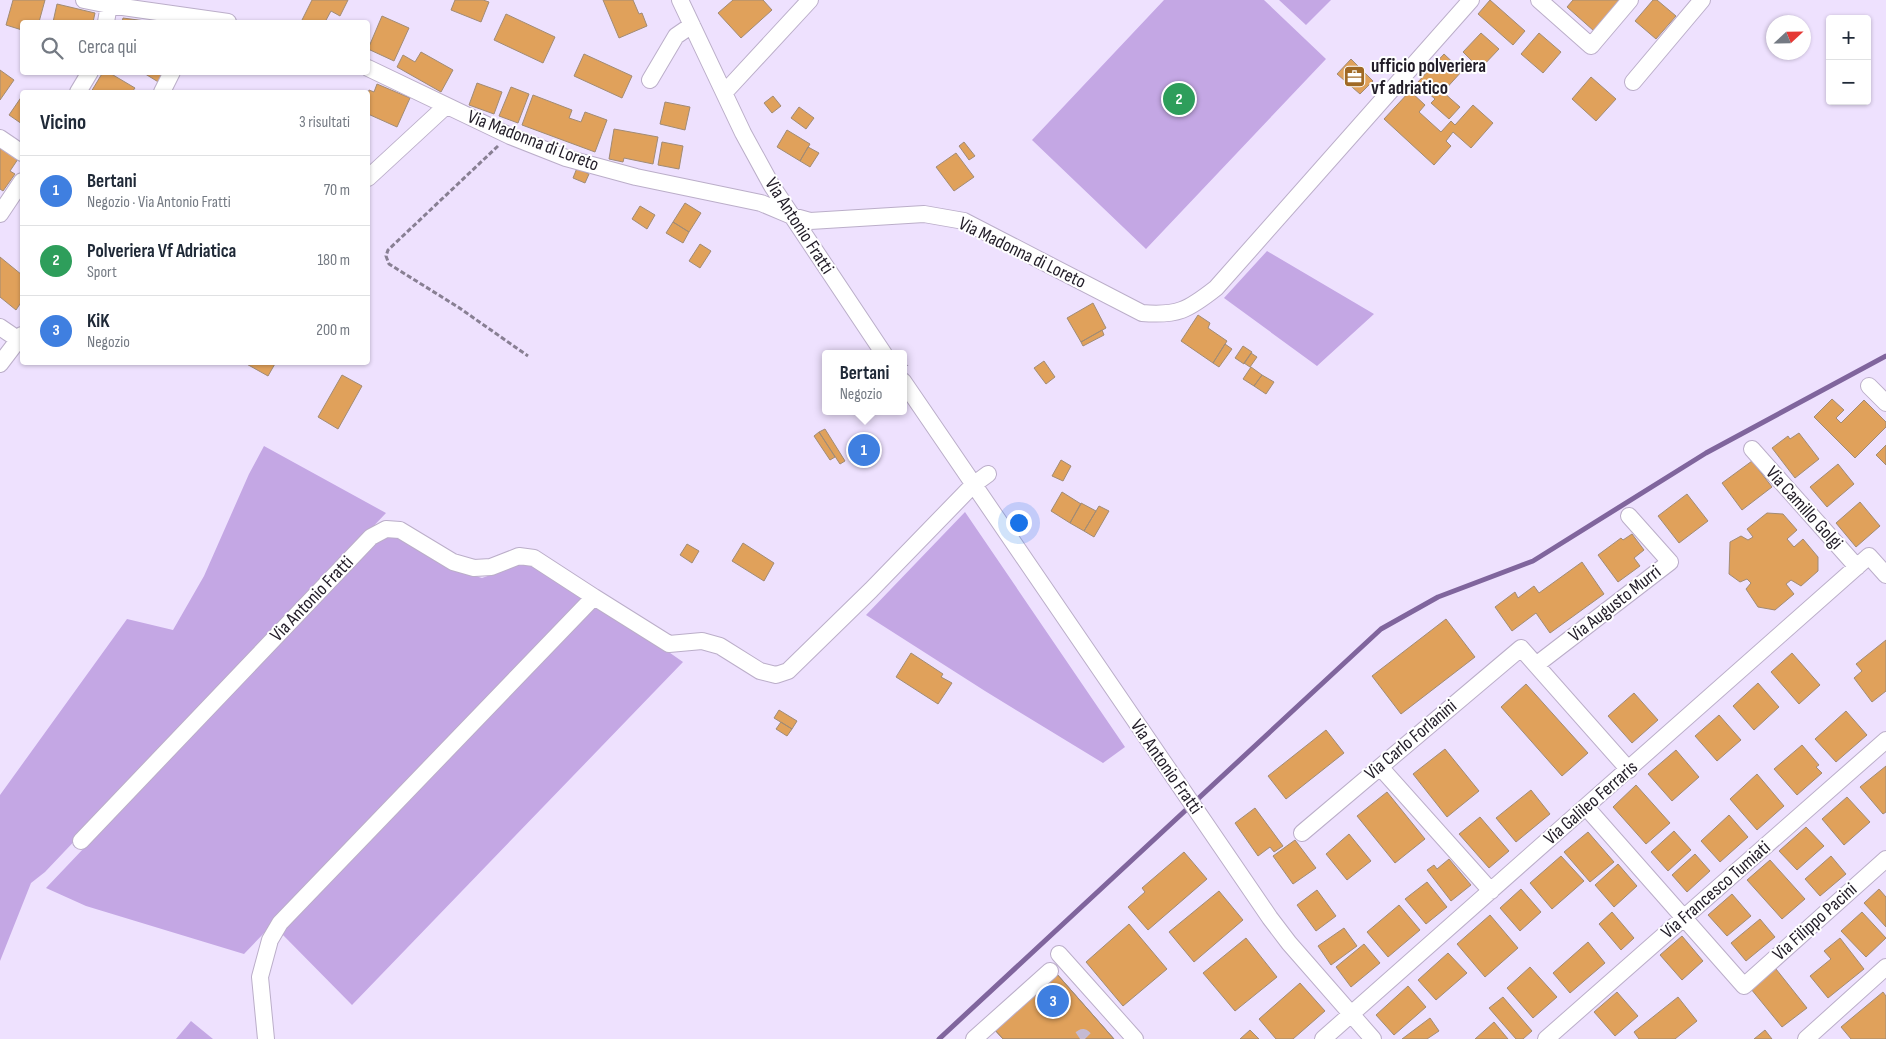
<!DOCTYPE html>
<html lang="it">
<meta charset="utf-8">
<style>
body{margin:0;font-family:"Sofia Sans Condensed",sans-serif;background:#f6f6f7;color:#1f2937}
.controls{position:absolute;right:15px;top:15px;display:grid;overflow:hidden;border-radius:5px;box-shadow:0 1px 4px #0004}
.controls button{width:45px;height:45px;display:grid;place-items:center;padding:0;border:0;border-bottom:1px solid #e0e1e3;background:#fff;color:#1f2937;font:25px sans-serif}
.compass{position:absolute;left:1766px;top:15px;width:45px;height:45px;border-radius:50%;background:#fff;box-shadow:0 1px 4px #0004;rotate:68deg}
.you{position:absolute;left:1018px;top:522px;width:18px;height:18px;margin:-12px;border:4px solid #fff;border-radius:50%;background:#1a73e8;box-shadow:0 0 0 8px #1a73e833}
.badge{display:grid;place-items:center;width:32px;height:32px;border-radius:50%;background:#a06925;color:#fff;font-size:16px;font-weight:700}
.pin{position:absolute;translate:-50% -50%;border:2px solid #fff;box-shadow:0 1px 5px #0006}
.popup{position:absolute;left:822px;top:350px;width:85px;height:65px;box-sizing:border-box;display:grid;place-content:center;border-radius:5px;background:#fff;filter:drop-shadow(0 1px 4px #0005);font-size:16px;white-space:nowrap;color:#747a83}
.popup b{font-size:19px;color:#1f2937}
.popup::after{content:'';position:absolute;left:50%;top:100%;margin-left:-10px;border:10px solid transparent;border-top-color:#fff}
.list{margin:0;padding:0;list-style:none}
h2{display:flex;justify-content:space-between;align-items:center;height:65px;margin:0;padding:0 20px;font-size:21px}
h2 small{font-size:16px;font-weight:400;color:#747a83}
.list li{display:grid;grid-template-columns:32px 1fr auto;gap:15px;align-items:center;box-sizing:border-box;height:70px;padding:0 20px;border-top:1px solid #e0e1e3}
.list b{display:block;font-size:19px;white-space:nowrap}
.list p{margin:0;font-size:16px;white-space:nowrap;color:#747a83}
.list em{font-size:16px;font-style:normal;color:#747a83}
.icon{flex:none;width:28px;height:28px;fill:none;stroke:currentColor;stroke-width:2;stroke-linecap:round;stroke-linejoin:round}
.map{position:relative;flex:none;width:1886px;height:1039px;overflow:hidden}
.search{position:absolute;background:#fff;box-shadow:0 1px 4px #0004;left:20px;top:20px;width:350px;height:55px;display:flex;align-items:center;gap:12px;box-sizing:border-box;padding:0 18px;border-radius:5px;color:#747a83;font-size:19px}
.panel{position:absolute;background:#fff;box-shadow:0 1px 4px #0004;left:20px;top:90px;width:350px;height:275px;border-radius:5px}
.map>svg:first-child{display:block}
.green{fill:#c4a7e4}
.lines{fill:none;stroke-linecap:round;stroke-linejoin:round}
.stream{stroke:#80659d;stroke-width:5}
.building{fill:#e0a15b;stroke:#a18b75}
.minor-tunnel{stroke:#c5bad3;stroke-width:16;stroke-dasharray:16 8;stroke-linecap:butt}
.minor-casing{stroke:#bbaec9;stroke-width:18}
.path{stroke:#887f93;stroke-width:3;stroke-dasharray:5 2.5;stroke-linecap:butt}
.minor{stroke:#fff;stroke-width:16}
.labels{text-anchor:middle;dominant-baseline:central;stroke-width:4;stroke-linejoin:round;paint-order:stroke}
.poi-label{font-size:19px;font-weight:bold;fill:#221d28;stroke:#fff;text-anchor:start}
.street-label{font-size:19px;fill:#221d28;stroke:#fff}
</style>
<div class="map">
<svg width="1886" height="1039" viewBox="0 0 1886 1039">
<rect width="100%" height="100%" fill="#eee1fe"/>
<path class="green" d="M1164,0H1264L1326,59L1146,249L1032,140Z
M1279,0H1331L1306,25Z
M1267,251L1374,314L1317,366L1224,298Z
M264,446L386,513L45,872L31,883L0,961V795L127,619L173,630L204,576L249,474Z
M965,512L1125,747L1103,763L985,691L866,615Z
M387,534L399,538L456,570L482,578L530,561L586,596L244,954L86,906L46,888L373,544Z
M599,607L610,611L683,662L352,1005L281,933L587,612Z
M191,1021L213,1039H176Z"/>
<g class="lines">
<path class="stream" d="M939,1039L1381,629L1438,597L1533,561L1706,453L1886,356"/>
</g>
<path class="building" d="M13,0H45L39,22H22V30L6,25Z
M312,0H348L340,16L331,11L325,22H301Z
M455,0H483L489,2L481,22L451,10Z
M603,0H633L639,14L642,13L647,26L619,38Z
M733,0H763L772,10L741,38L718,13Z
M1490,0L1525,31L1513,45L1478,14Z
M1573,0H1621L1594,31L1567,7Z
M1653,0H1657L1676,16L1656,39L1635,21Z
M57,4L95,13L93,22H53Z
M506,14L555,37L543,63L494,40Z
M382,16L409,28L394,61L368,49Z
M123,18L153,22H122Z
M1481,33L1499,49L1480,69L1463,52Z
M1539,33L1561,52L1543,73L1521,54Z
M421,52L453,70L441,92L397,67L403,55L415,62Z
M584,54L632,76L622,98L574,76Z
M1444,54L1462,71L1443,92L1460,107L1449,119L1431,103L1435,99L1417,83Z
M1351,59L1373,81L1360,94L1337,74Z
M0,70L14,80L0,100Z
M103,72H108L135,88L132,92H91Z
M142,72H165L160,83Z
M1591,77L1616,99L1596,121L1572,99Z
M477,83L502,92L494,114L469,105Z
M377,84L410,98L397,127L368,114V94L369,90L374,92Z
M511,87L529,94L518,123L499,116Z
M1410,91L1425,105L1419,112L1441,132L1451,121L1455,125L1473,105L1493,123L1471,148L1453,132L1446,141L1451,146L1434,165L1384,119Z
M533,95L572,110L569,118L581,122L585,112L607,120L595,152L522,125Z
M22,96V124L9,115Z
M773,96L781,106L772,113L764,103Z
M665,102L690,107L685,130L660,124Z
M799,107L814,118L806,129L791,118Z
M614,129L658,137L653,164L624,158L623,162L609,159Z
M787,130L810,144L800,161L777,147Z
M662,142L683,146L679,169L658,165Z
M964,142L975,156L969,160L959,146Z
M0,147L18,159L10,171L15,174L3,191L0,189Z
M808,147L819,153L810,167L800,161Z
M956,153L974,177L954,191L936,167Z
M577,168L589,174L585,183L573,178Z
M685,203L701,213L689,232L673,222Z
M640,206L655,215L647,229L632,219Z
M673,222L689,232L683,243L666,233Z
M700,244L711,251L700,268L689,261Z
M0,257L22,275V301L16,310L0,297Z
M1093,303L1106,328L1081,342L1067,318Z
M1198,315L1210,323L1208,328L1227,341L1213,363L1181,341Z
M1102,330L1104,335L1083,346L1081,342Z
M1225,344L1232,349L1219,367L1213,363Z
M1243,346L1252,352L1244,364L1235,358Z
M1251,353L1257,357L1250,367L1244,363Z
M1044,361L1055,377L1046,384L1034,368Z
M243,362H276L268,376Z
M1251,367L1262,375L1254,386L1243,379Z
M342,375L362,386L338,429L318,417Z
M1262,375L1274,382L1266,394L1254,386Z
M1832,399L1844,410L1836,418L1841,423L1864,400L1886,422V427L1855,458L1814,417Z
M825,429L845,461L840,464L819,432Z
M819,432L835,457L830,460L814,436Z
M1799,433L1819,459L1795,478L1772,448L1788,436L1790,439Z
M1886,445V465L1876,455Z
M1061,460L1071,466L1063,481L1052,476Z
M1752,461L1772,487L1742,510L1722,483Z
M1838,464L1854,484L1827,507L1810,487Z
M1062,492L1081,504L1070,523L1051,511Z
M1687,494L1708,521L1679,543L1658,516Z
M1860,502L1880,526L1856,547L1836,523Z
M1081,503L1096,511L1084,531L1070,523Z
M1099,506L1109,511L1094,537L1084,531Z
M1767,513L1783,514L1797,530L1787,539L1794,547L1803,539L1818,557V571L1801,586L1791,580L1786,584L1794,594L1775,610L1758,607L1746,589L1751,583L1747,579L1740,582L1729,574L1730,542L1741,536L1748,540L1753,537L1747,529Z
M1632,534L1644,550L1634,558L1640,566L1618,582L1598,555L1621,538L1623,540Z
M743,543L774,563L764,581L732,561Z
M687,544L699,551L692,563L680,555Z
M1582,562L1604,594L1550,633L1536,613L1512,631L1495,607L1515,592L1518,598L1534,586L1539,593Z
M1446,619L1475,657L1401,714L1372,676Z
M1886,640V691L1872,702L1854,678L1862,671L1856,664Z
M911,653L943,674L941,677L952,683L938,704L896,677Z
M1792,653L1820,685L1799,704L1771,672Z
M1758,683L1779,707L1754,730L1733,706Z
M1526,684L1588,753L1562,776L1501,707Z
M1634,693L1658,720L1632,743L1608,716Z
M779,710L797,721L792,729L774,718Z
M1846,711L1867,735L1836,762L1815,739Z
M1719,715L1741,740L1717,761L1695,736Z
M781,722L792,729L787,736L776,729Z
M1326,730L1344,753L1286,799L1268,776Z
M1802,745L1819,765L1816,767L1822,773L1797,795L1774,769Z
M1445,749L1479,791L1447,817L1413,774Z
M1676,750L1699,777L1672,801L1648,774Z
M1886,766V812L1883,814L1860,787Z
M1757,774L1784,806L1757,830L1730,799Z
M1636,785L1670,823L1646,844L1613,807Z
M1531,790L1550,814L1516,842L1496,818Z
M1387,792L1425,839L1395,863L1357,816Z
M1847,797L1870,822L1844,845L1822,819Z
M1255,808L1283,846L1274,852L1270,847L1258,856L1235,823Z
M1729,815L1748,837L1720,862L1701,841Z
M1480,817L1509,851L1489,868L1459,834Z
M1806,827L1824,846L1797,870L1779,851Z
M1674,831L1691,850L1668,871L1651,852Z
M1588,832L1614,862L1590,882L1564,852Z
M1349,834L1371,861L1347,880L1326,854Z
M1295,840L1316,868L1293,884L1273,856Z
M1184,852L1207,879L1148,930L1128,907L1145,892L1142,888Z
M1695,854L1710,871L1687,892L1672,875Z
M1561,856L1584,881L1552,909L1530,883Z
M1831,856L1846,874L1820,896L1805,879Z
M1449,859L1471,885L1451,901L1427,870L1434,865L1437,869Z
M1770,860L1805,899L1782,919L1747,880Z
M1618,864L1637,886L1614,907L1595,885Z
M1427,882L1447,907L1426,924L1405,899Z
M1521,889L1541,912L1520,931L1500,908Z
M1879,889L1886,897V927L1864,903Z
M1317,890L1336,916L1316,931L1297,905Z
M1219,891L1243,920L1194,962L1169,932Z
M1732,894L1751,916L1727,936L1708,915Z
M1399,905L1420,930L1388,957L1367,932Z
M1612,912L1634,938L1621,950L1599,924Z
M1862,912L1886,938L1866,957L1841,931Z
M1490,915L1518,948L1485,977L1457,944Z
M1760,919L1775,937L1746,961L1731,943Z
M1129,924L1167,969L1123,1006L1086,962Z
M1344,928L1357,946L1331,965L1318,946Z
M1682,936L1703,961L1682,980L1660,955Z
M1246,938L1277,977L1235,1011L1203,973Z
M1840,938L1864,969L1828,998L1810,976L1831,959L1824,951Z
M1588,942L1605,963L1570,993L1553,973Z
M1364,944L1380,963L1351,987L1336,967Z
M1448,953L1467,973L1436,1000L1418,980Z
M1530,967L1557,997L1533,1018L1507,988Z
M1776,969L1807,1008L1782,1027L1751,989Z
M1056,973L1114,1039H1003L994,1029Z
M1056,973L1114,1039H1003L994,1029Z
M1300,983L1325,1011L1293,1039H1276L1259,1019Z
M1408,986L1426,1007L1394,1035L1376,1015Z
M1617,992L1638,1016L1615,1036L1594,1012Z
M1883,992L1886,996V1039H1851L1841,1027Z
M1503,997L1532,1031L1523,1039H1516L1489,1008Z
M1678,997L1697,1021L1675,1039H1639L1634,1032Z
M1430,1018L1439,1031L1427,1039H1402Z
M1494,1022L1508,1039H1475Z
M1250,1030L1259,1039H1240Z
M1765,1030L1772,1039H1754Z"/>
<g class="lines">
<path class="minor-tunnel" d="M1080,1039L1083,1037L1085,1039"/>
<defs>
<path id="minor" d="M84,0L109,5L228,22
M680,0L743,133L772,186L884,354
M1539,0L1591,46L1630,0
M106,22L109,5
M368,68L510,136L566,158L636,177L761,203L792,216L810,221L924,214L964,221L1142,313C1178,316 1188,310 1216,288L1471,0
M650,80L676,36L692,25
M1633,82L1702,0
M78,92L90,72
M162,92L172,72
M724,93L810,0
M0,138L22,153
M368,178L446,106
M0,214L22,181
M0,327L19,340
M0,364L22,335
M903,381L1270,918L1289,943L1373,1039
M1869,386L1886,403
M1752,449L1857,567
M1536,665L1670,562L1629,516
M1380,767L1491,891
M1586,807L1744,986L1886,859
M1302,833L1521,648L1629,770
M81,841L371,537L386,529L400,530L453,562L474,568L491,567L519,556L534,558L594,597
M1059,954L1135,1039
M266,1039L260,977L270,940L280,923L594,597L669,644L702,641L720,646L760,671L776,675L788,671L871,590L973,485L988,474
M974,1039L1050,971
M1323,1039L1869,556L1886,575
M1546,1039L1886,740
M1806,1039L1886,967"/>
</defs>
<use href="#minor" class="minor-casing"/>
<path class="path" d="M498,146L388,250L386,256L389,264L458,307L528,356
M903,359L907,366"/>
<use href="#minor" class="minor"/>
</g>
<defs>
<symbol id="office-square" viewBox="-11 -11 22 22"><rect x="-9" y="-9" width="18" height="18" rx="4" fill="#a06925" stroke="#fff"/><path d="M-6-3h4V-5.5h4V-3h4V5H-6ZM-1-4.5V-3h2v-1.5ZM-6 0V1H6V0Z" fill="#fff"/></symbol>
</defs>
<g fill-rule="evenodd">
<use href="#office-square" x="1342" y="64" width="25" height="25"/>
</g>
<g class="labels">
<g class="poi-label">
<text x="1371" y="66">ufficio polveriera<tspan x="1371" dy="22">vf adriatico</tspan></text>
</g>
<g class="street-label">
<text transform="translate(533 141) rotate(21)">Via Madonna di Loreto</text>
<text transform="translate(799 226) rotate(57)">Via Antonio Fratti</text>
<text transform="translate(1022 253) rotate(26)">Via Madonna di Loreto</text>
<text transform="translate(1804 508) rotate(48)">Via Camillo Golgi</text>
<text transform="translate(312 599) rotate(-46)">Via Antonio Fratti</text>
<text transform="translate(1615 604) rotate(-38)">Via Augusto Murri</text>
<text transform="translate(1411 740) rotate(-40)">Via Carlo Forlanini</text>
<text transform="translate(1166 767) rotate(55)">Via Antonio Fratti</text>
<text transform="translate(1591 803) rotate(-41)">Via Galileo Ferraris</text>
<text transform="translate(1716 890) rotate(-41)">Via Francesco Tumiati</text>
<text transform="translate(1815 922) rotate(-42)">Via Filippo Pacini</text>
</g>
</g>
</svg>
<div class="controls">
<button>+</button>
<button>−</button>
</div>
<svg class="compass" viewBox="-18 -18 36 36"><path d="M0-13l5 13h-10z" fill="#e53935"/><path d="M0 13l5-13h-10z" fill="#747a83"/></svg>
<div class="you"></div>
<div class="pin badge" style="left:864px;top:450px;background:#3f7fe0">1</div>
<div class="popup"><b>Bertani</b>Negozio</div>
<div class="pin badge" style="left:1179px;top:99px;background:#2e9e5b">2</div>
<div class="pin badge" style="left:1053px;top:1001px;background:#3f7fe0">3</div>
<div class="search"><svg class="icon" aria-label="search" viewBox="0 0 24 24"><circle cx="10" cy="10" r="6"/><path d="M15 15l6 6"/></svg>Cerca qui</div>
<section class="panel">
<h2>Vicino<small>3 risultati</small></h2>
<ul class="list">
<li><span class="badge" style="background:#3f7fe0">1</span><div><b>Bertani</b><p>Negozio · Via Antonio Fratti</p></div><em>70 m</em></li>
<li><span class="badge" style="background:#2e9e5b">2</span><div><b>Polveriera Vf Adriatica</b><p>Sport</p></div><em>180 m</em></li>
<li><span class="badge" style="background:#3f7fe0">3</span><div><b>KiK</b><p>Negozio</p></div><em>200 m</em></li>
</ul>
</section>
</div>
